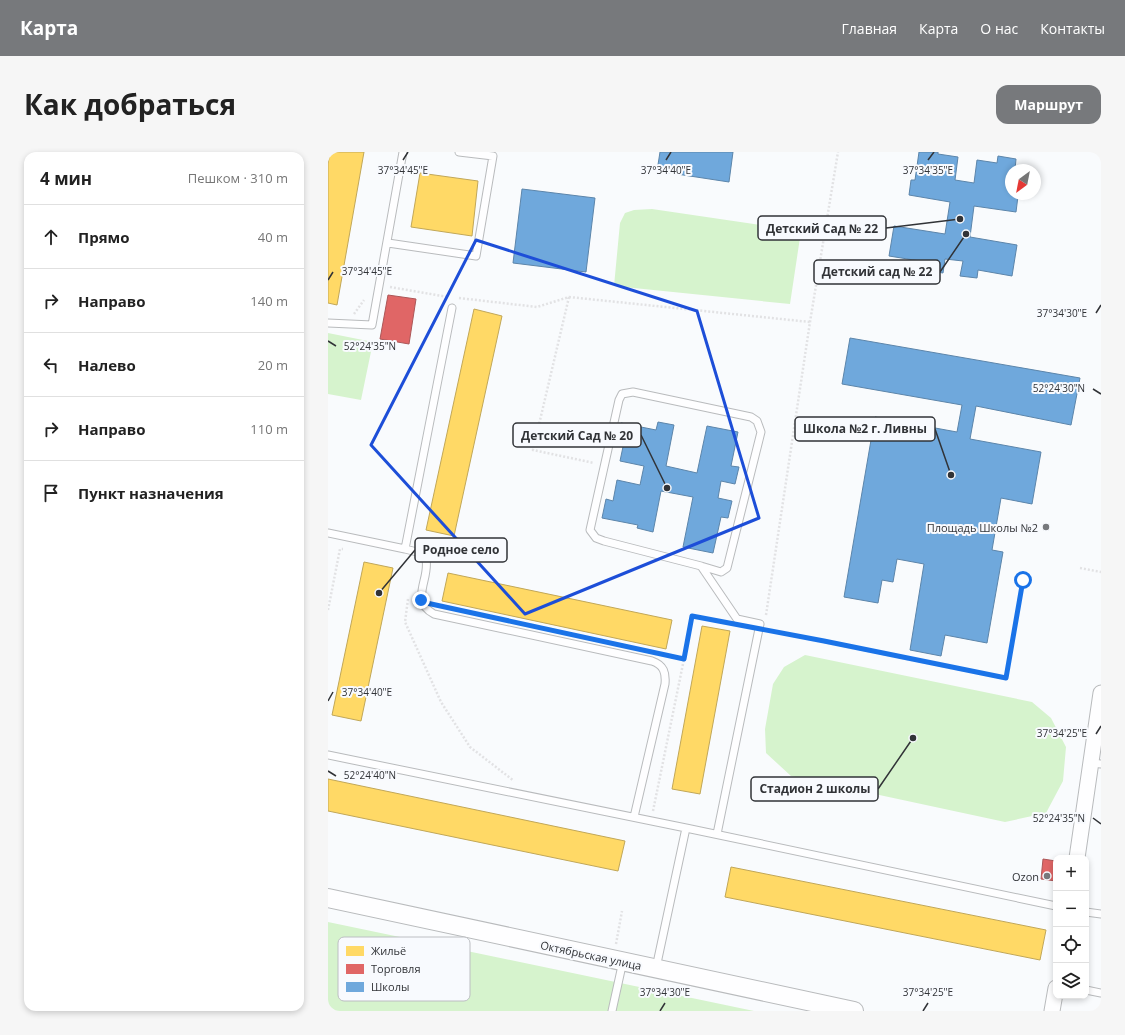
<!DOCTYPE html>
<html lang="ru">
<meta charset="utf-8">
<style>
body{margin:0;font-family:"Open Sans",sans-serif;background:#f6f6f6;color:#222}
.controls{position:absolute;right:12px;bottom:12px;display:grid;overflow:hidden;border-radius:8px;box-shadow:0 2px 6px #0003}
.controls button{width:36px;height:36px;display:grid;place-items:center;padding:0;border:0;border-bottom:1px solid #e0e0e0;background:#fff;color:#222;font:20px sans-serif}
.compass{position:absolute;left:677px;top:12px;width:36px;height:36px;border-radius:50%;background:#fff;box-shadow:0 2px 6px #0003;rotate:212deg}
.stop{position:absolute;width:12px;height:12px;margin:-9px;border:3px solid #1a73e8;border-radius:50%;background:#fff}
.stop.end{background:#1a73e8;border-color:#fff;box-shadow:0 1px 4px #0008}
.list{margin:0;padding:0;list-style:none}
h2{display:flex;justify-content:space-between;align-items:center;height:52px;margin:0;padding:0 16px;font-size:17px}
h2 small{font-size:13px;font-weight:400;color:#767676}
.list li{display:grid;grid-template-columns:26px 1fr auto;gap:12px;align-items:center;box-sizing:border-box;height:64px;padding:0 16px;border-top:1px solid #e0e0e0}
.list b{display:block;font-size:15px;white-space:nowrap}
.list em{font-size:13px;font-style:normal;color:#767676}
.icon{flex:none;width:22px;height:22px;fill:none;stroke:currentColor;stroke-width:2;stroke-linecap:round;stroke-linejoin:round}
.map{position:relative;flex:none;width:773px;height:859px;overflow:hidden;border-radius:12px}
header{display:flex;align-items:center;gap:24px;box-sizing:border-box;height:56px;padding:0 20px;background:#77797c;color:#fff}
header strong{font-size:19px}
nav{display:flex;gap:22px;margin-inline-start:auto;font-size:14px}
.intro{display:flex;align-items:center;justify-content:space-between;box-sizing:border-box;height:96px;padding:0 24px}
h1{margin:0;font-size:28px}
.button{padding:10px 18px;border-radius:12px;background:#77797c;color:#fff;font-size:14px;font-weight:700}
main{display:flex;gap:24px;padding:0 24px}
aside{flex:1;background:#fff;border-radius:12px;box-shadow:0 2px 6px #0003}
.map>svg:first-child{display:block}
.green{fill:#d6f3cd}
.homes{fill:#ffd966;stroke:#c1a758}
.shops{fill:#e06666;stroke:#ac5758}
.schools{fill:#6fa8dc;stroke:#5c85aa}
.lines{fill:none;stroke-linecap:round;stroke-linejoin:round}
.service-casing{stroke:#b9bbbd;stroke-width:9}
.minor-casing{stroke:#b9bbbd;stroke-width:17}
.tertiary-casing{stroke:#b9bbbd;stroke-width:20}
.path{stroke:#e2e2e4;stroke-width:2.5;stroke-dasharray:2 2;stroke-linecap:butt}
.service{stroke:#fefeff;stroke-width:7}
.minor{stroke:#fefeff;stroke-width:15}
.tertiary{stroke:#fefeff;stroke-width:18}
.route{stroke:#1a73e8;stroke-width:5}
.marked{fill:none;stroke:#1d4ed8;stroke-width:3;stroke-linejoin:round}
.ticks{fill:none;stroke:#313337;stroke-width:1.5}
.poi-dot{fill:#77797c;stroke:#f8fafe;stroke-width:1.5}
.labels{text-anchor:middle;dominant-baseline:central;stroke-width:4;stroke-linejoin:round;paint-order:stroke}
.poi-label{font-size:11px;fill:#313337;stroke:#f8fafe;text-anchor:end}
.street-label{font-size:11px;fill:#313337;stroke:#f8fafe}
.key{fill:#f8fafe;stroke:#bcbec2;stroke-width:1}
.key-label{font-size:11px;fill:#313337}
.ticks-label{font-size:10px;text-anchor:middle;fill:#313337;stroke:#f8fafe;stroke-width:4;stroke-linejoin:round;paint-order:stroke}
.leader{fill:none;stroke:#313337;stroke-width:1.5}
.callout-dot{fill:#313337;stroke:#f8fafe;stroke-width:1.5}
.callout{fill:#f8fafe;stroke:#313337;stroke-width:1.5}
.callout-label{font-size:12px;text-anchor:middle;font-weight:bold;fill:#313337}
</style>
<header>
<strong>Карта</strong>
<nav><a>Главная</a><a>Карта</a><a>О нас</a><a>Контакты</a></nav>
</header>
<div class="intro"><h1>Как добраться</h1><a class="button">Маршрут</a></div>
<main>
<aside>
<h2>4 мин<small>Пешком · 310 m</small></h2>
<ul class="list">
<li><svg class="icon" aria-label="ahead" viewBox="0 0 24 24"><path d="M12 20V5M6 11l6-6 6 6"/></svg><div><b>Прямо</b></div><em>40 m</em></li>
<li><svg class="icon" aria-label="right" viewBox="0 0 24 24"><path d="M7 20v-9h11M14 6l5 5-5 5"/></svg><div><b>Направо</b></div><em>140 m</em></li>
<li><svg class="icon" aria-label="left" viewBox="0 0 24 24"><path d="M17 20v-9H6M10 6l-5 5 5 5"/></svg><div><b>Налево</b></div><em>20 m</em></li>
<li><svg class="icon" aria-label="right" viewBox="0 0 24 24"><path d="M7 20v-9h11M14 6l5 5-5 5"/></svg><div><b>Направо</b></div><em>110 m</em></li>
<li><svg class="icon" aria-label="arrive" viewBox="0 0 24 24"><path d="M6 21V4h12l-3 4 3 4H6"/></svg><div><b>Пункт назначения</b></div></li>
</ul>
</aside>
<div class="map">
<svg width="773" height="859" viewBox="0 0 773 859">
<rect width="100%" height="100%" fill="#f9fbfd"/>
<path class="green" d="M324,57L473,79L462,152L286,134L292,71L297,61L306,58Z
M0,181L45,190L33,248L0,242Z
M477,503L704,550L723,566L738,595L735,629L718,661L677,670L463,624L438,601L437,577L445,532L456,515Z
M0,770L426,859H0Z"/>
<path class="homes" d="M2,0H36L9,153L0,151V12Z
M92,21L150,29L144,84L83,75Z
M146,157L174,164L126,384L98,378Z
M36,410L65,416L33,569L4,563Z
M120,421L344,468L338,497L114,449Z
M374,474L402,479L372,642L344,637Z
M0,627L297,689L290,719L0,659Z
M403,715L718,778L712,808L397,745Z"/>
<path class="shops" d="M60,143L88,147L81,192L52,187Z
M715,707L728,709V729L713,727Z"/>
<path class="schools" d="M332,0H405L401,30L329,19Z
M591,0H610V2L630,5L627,28L646,31L649,8L669,11L670,4L688,7L687,18H683V42L690,44L688,60L646,54L642,85L689,93L684,124L650,118L649,126L632,124L635,109L617,107L615,121L597,118L598,110L561,104L566,74L617,82L622,50L581,43L583,28H587Z
M194,37L267,46L258,120L185,111Z
M522,186L752,226L743,273L648,254L642,287L713,300L704,352L673,346L664,398L675,400L659,491L617,483L613,504L582,498L596,412L569,407L565,430L554,428L550,451L516,445L547,265L629,280L634,253L514,232Z
M330,270L346,273L338,314L369,321L379,274L410,280L403,314L411,315L407,332L393,329L390,346L404,349L400,366L393,365L385,401L355,395L365,345L333,339L325,380L309,376L310,373L274,366L278,347L285,349L289,328L312,333L316,314L292,309L296,290L290,289L293,271L328,278Z"/>
<g class="lines">
<defs>
<path id="service" d="M60,91L148,104L165,4L131,0
M0,171L44,173L75,0
M0,381L77,397L124,156
M77,397L89,400L98,408C102,427 81,449 106,462L324,509C336,513 338,521 337,532L306,665
M373,414L393,420L399,416L433,280L429,269L423,265L305,240L294,242L291,248L262,378L268,386L276,389L373,414L409,467L432,472L389,682
M0,603L358,676
M763,611L773,612
M758,760L773,762
M328,816L358,676L728,754
M758,838L773,841
M284,859L295,809"/>
<path id="minor" d="M749,706L773,541
M724,859L728,836"/>
<path id="tertiary" d="M0,746L526,859"/>
</defs>
<use href="#service" class="service-casing"/>
<use href="#minor" class="minor-casing"/>
<use href="#tertiary" class="tertiary-casing"/>
<path class="path" d="M62,135L120,145
M241,145L205,298L266,311
M131,146L209,155L241,145L482,170
M26,162L36,148
M752,416L773,420
M80,447L77,470L113,550L142,595L186,629
M0,458L12,397H15
M438,463L482,170L510,0
M441,479L678,527L695,428
M337,503L356,507L364,464L399,471
M325,659L356,507
M288,792L294,759"/>
<use href="#service" class="service"/>
<use href="#minor" class="minor"/>
<use href="#tertiary" class="tertiary"/>
</g>
<g class="lines">
<path class="route" d="M93,448L94,450L356,507L364,464L496,489L678,526L695,428"/>
</g>
<path class="marked" d="M148,88L369,159L431,366L197,462L43,293Z"/>
<path class="ticks" d="M75,8L80,0M338,8L343,0M600,8L606,0M0,128L5,120M768,161L773,153M0,189L8,194M765,237L773,242M0,549L5,540M768,582L773,574M0,619L8,624M765,666L773,672M332,859L337,851M595,859L600,851"/>
<g class="poi-dot">
<circle cx="718" cy="375" r="4"/>
<circle cx="719" cy="724" r="4"/>
</g>
<g class="labels">
<g class="poi-label">
<text x="710" y="375">Площадь Школы №2</text>
<text x="711" y="724">Ozon</text>
</g>
<g class="street-label">
<text transform="translate(263 803) rotate(12)">Октябрьская улица</text>
</g>
</g>
<rect x="10" y="785" width="132" height="64" rx="6" class="key"/>
<rect x="18" y="794" width="18" height="10" fill="#ffd966"/>
<rect x="18" y="812" width="18" height="10" fill="#e06666"/>
<rect x="18" y="830" width="18" height="10" fill="#6fa8dc"/>
<g class="key-label">
<text x="43" y="803">Жильё</text>
<text x="43" y="821">Торговля</text>
<text x="43" y="839">Школы</text>
</g>
<g class="ticks-label">
<text x="75" y="22">37°34'45"E</text>
<text x="338" y="22">37°34'40"E</text>
<text x="600" y="22">37°34'35"E</text>
<text x="39" y="123">37°34'45"E</text>
<text x="734" y="165">37°34'30"E</text>
<text x="42" y="198">52°24'35"N</text>
<text x="731" y="240">52°24'30"N</text>
<text x="39" y="544">37°34'40"E</text>
<text x="734" y="585">37°34'25"E</text>
<text x="42" y="627">52°24'40"N</text>
<text x="731" y="670">52°24'35"N</text>
<text x="337" y="844">37°34'30"E</text>
<text x="600" y="844">37°34'25"E</text>
</g>
<path class="leader" d="M632 67L558 76M638 82L612 120M623 323L607 277M339 336L313 283M51 441L87 398M585 586L550 637"/>
<g class="callout-dot">
<circle cx="632" cy="67" r="4"/>
<circle cx="638" cy="82" r="4"/>
<circle cx="623" cy="323" r="4"/>
<circle cx="339" cy="336" r="4"/>
<circle cx="51" cy="441" r="4"/>
<circle cx="585" cy="586" r="4"/>
</g>
<g class="callout">
<rect x="430" y="64" width="128" height="24" rx="4"/>
<rect x="486" y="108" width="126" height="24" rx="4"/>
<rect x="467" y="265" width="140" height="24" rx="4"/>
<rect x="185" y="271" width="128" height="24" rx="4"/>
<rect x="87" y="386" width="92" height="24" rx="4"/>
<rect x="423" y="625" width="127" height="24" rx="4"/>
</g>
<g class="callout-label">
<text x="494" y="81">Детский Сад № 22</text>
<text x="549" y="124">Детский сад № 22</text>
<text x="537" y="281">Школа №2 г. Ливны</text>
<text x="249" y="288">Детский Сад № 20</text>
<text x="133" y="402">Родное село</text>
<text x="487" y="641">Стадион 2 школы</text>
</g>
</svg>
<div class="controls">
<button>+</button>
<button>−</button>
<button><svg class="icon" aria-label="locate" viewBox="0 0 24 24"><circle cx="12" cy="12" r="6"/><path d="M12 2v4M12 18v4M2 12h4M18 12h4"/></svg></button>
<button><svg class="icon" aria-label="layers" viewBox="0 0 24 24"><path d="M12 4l9 5-9 5-9-5zM3 14l9 5 9-5"/></svg></button>
</div>
<svg class="compass" viewBox="-18 -18 36 36"><path d="M0-13l5 13h-10z" fill="#e53935"/><path d="M0 13l5-13h-10z" fill="#767676"/></svg>
<div class="stop" style="left:695px;top:428px"></div>
<div class="stop end" style="left:93px;top:448px"></div>
</div>
</main>
